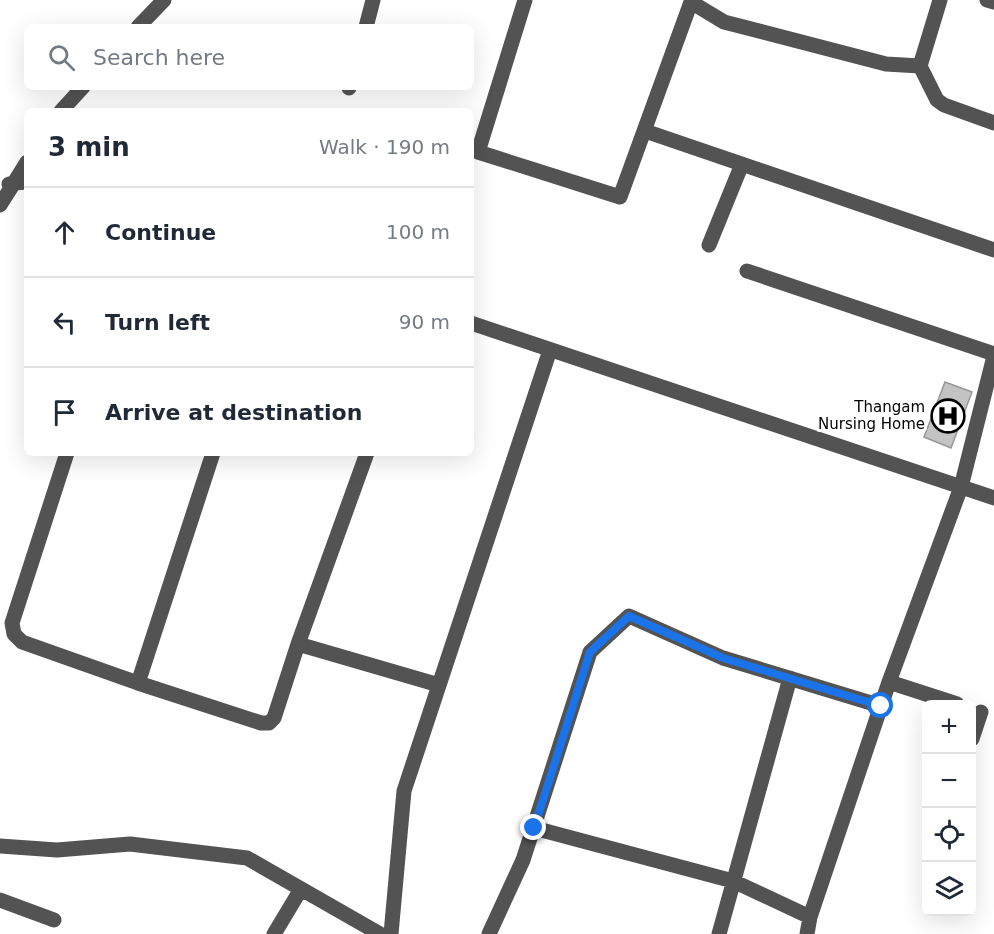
<!DOCTYPE html>
<meta charset="utf-8">
<style>
body{margin:0;font-family:"DejaVu Sans",sans-serif;background:#f6f6f7;color:#1f2937}
.controls{position:absolute;right:18px;bottom:18px;display:grid;overflow:hidden;border-radius:9px;box-shadow:0 6px 24px #0002}
.controls button{width:54px;height:54px;display:grid;place-items:center;padding:0;border:0;border-bottom:2px solid #e0e1e3;background:#fff;color:#1f2937;font:30px sans-serif}
.stop{position:absolute;width:18px;height:18px;margin:-14px;border:4px solid #1a73e8;border-radius:50%;background:#fff}
.stop.end{background:#1a73e8;border-color:#fff;box-shadow:0 2px 6px #0008}
.list{margin:0;padding:0;list-style:none}
h2{display:flex;justify-content:space-between;align-items:center;height:78px;margin:0;padding:0 24px;font-size:26px}
h2 small{font-size:20px;font-weight:400;color:#747a83}
.list li{display:grid;grid-template-columns:39px 1fr auto;gap:18px;align-items:center;box-sizing:border-box;height:90px;padding:0 24px;border-top:2px solid #e0e1e3}
.list b{display:block;font-size:22px;white-space:nowrap}
.list em{font-size:20px;font-style:normal;color:#747a83}
.icon{flex:none;width:33px;height:33px;fill:none;stroke:currentColor;stroke-width:2;stroke-linecap:round;stroke-linejoin:round}
.map{position:relative;flex:none;width:994px;height:934px;overflow:hidden}
.search{position:absolute;background:#fff;box-shadow:0 6px 24px #0002;left:24px;top:24px;width:450px;height:66px;display:flex;align-items:center;gap:15px;box-sizing:border-box;padding:0 21px;border-radius:9px;color:#747a83;font-size:22px}
.panel{position:absolute;background:#fff;box-shadow:0 6px 24px #0002;left:24px;top:108px;width:450px;height:348px;border-radius:9px}
.map>svg:first-child{display:block}
.building{fill:#c3c3c3;stroke:#979797;stroke-width:1.5}
.lines{fill:none;stroke-linecap:round;stroke-linejoin:round}
.minor{stroke:#535353;stroke-width:15}
.route{stroke:#1a73e8;stroke-width:8}
.labels{text-anchor:middle;dominant-baseline:central;stroke-width:6;stroke-linejoin:round;paint-order:stroke}
.poi-label{font-size:15px;fill:#000;stroke:#fff;text-anchor:end}
</style>
<div class="map">
<svg width="994" height="934" viewBox="0 0 994 934">
<rect width="100%" height="100%" fill="#fff"/>
<path class="building" d="M945,382L972,392L951,448L924,437Z"/>
<g class="lines">
<path class="minor" d="M525,0L478,152L620,197L691,2
M692,0L691,2L724,22L886,64L920,66L940,0
M987,0L994,2
M138,27L164,0
M366,27L373,0
M920,66L937,100L944,105L994,123
M349,88V87
M61,111L83,87
M645,131L994,250
M9,184L14,183L27,162
M0,205L14,183L27,182
M709,245L742,164
M747,271L994,354
M471,323L994,498
M67,453L12,623L14,634L22,642L138,683L261,723H269L274,718L298,644L367,453
M298,644L439,685
M889,682L957,704
M138,683L213,453
M972,739L981,712
M534,828L733,881L810,917
M0,846L57,850L130,844L247,858L380,934
M0,900L54,920
M274,934L301,889
M391,934L404,791L550,350
M489,934L523,860L590,652L629,616L723,658L881,706
M719,934L790,678
M807,934L810,917L889,682L961,487L994,356"/>
</g>
<g class="lines">
<path class="route" d="M534,828L590,652L629,616L723,658L881,706"/>
</g>
<defs>
<symbol id="hospital-ring" viewBox="-11 -11 22 22"><circle r="9.5" fill="#fff" stroke="#000" stroke-width="1.5"/><path d="M-5-5h3v3.5h4V-5h3V5h-3V1.5h-4V5h-3Z" fill="#000"/></symbol>
</defs>
<g fill-rule="evenodd">
<use href="#hospital-ring" x="929" y="397" width="38" height="38"/>
</g>
<g class="labels">
<g class="poi-label">
<text x="925" y="407">Thangam<tspan x="925" dy="17">Nursing Home</tspan></text>
</g>
</g>
</svg>
<div class="controls">
<button>+</button>
<button>−</button>
<button><svg class="icon" aria-label="locate" viewBox="0 0 24 24"><circle cx="12" cy="12" r="6"/><path d="M12 2v4M12 18v4M2 12h4M18 12h4"/></svg></button>
<button><svg class="icon" aria-label="layers" viewBox="0 0 24 24"><path d="M12 4l9 5-9 5-9-5zM3 14l9 5 9-5"/></svg></button>
</div>
<div class="stop" style="left:881px;top:706px"></div>
<div class="stop end" style="left:534px;top:828px"></div>
<div class="search"><svg class="icon" aria-label="search" viewBox="0 0 24 24"><circle cx="10" cy="10" r="6"/><path d="M15 15l6 6"/></svg>Search here</div>
<section class="panel">
<h2>3 min<small>Walk · 190 m</small></h2>
<ul class="list">
<li><svg class="icon" aria-label="ahead" viewBox="0 0 24 24"><path d="M12 20V5M6 11l6-6 6 6"/></svg><div><b>Continue</b></div><em>100 m</em></li>
<li><svg class="icon" aria-label="left" viewBox="0 0 24 24"><path d="M17 20v-9H6M10 6l-5 5 5 5"/></svg><div><b>Turn left</b></div><em>90 m</em></li>
<li><svg class="icon" aria-label="arrive" viewBox="0 0 24 24"><path d="M6 21V4h12l-3 4 3 4H6"/></svg><div><b>Arrive at destination</b></div></li>
</ul>
</section>
</div>
